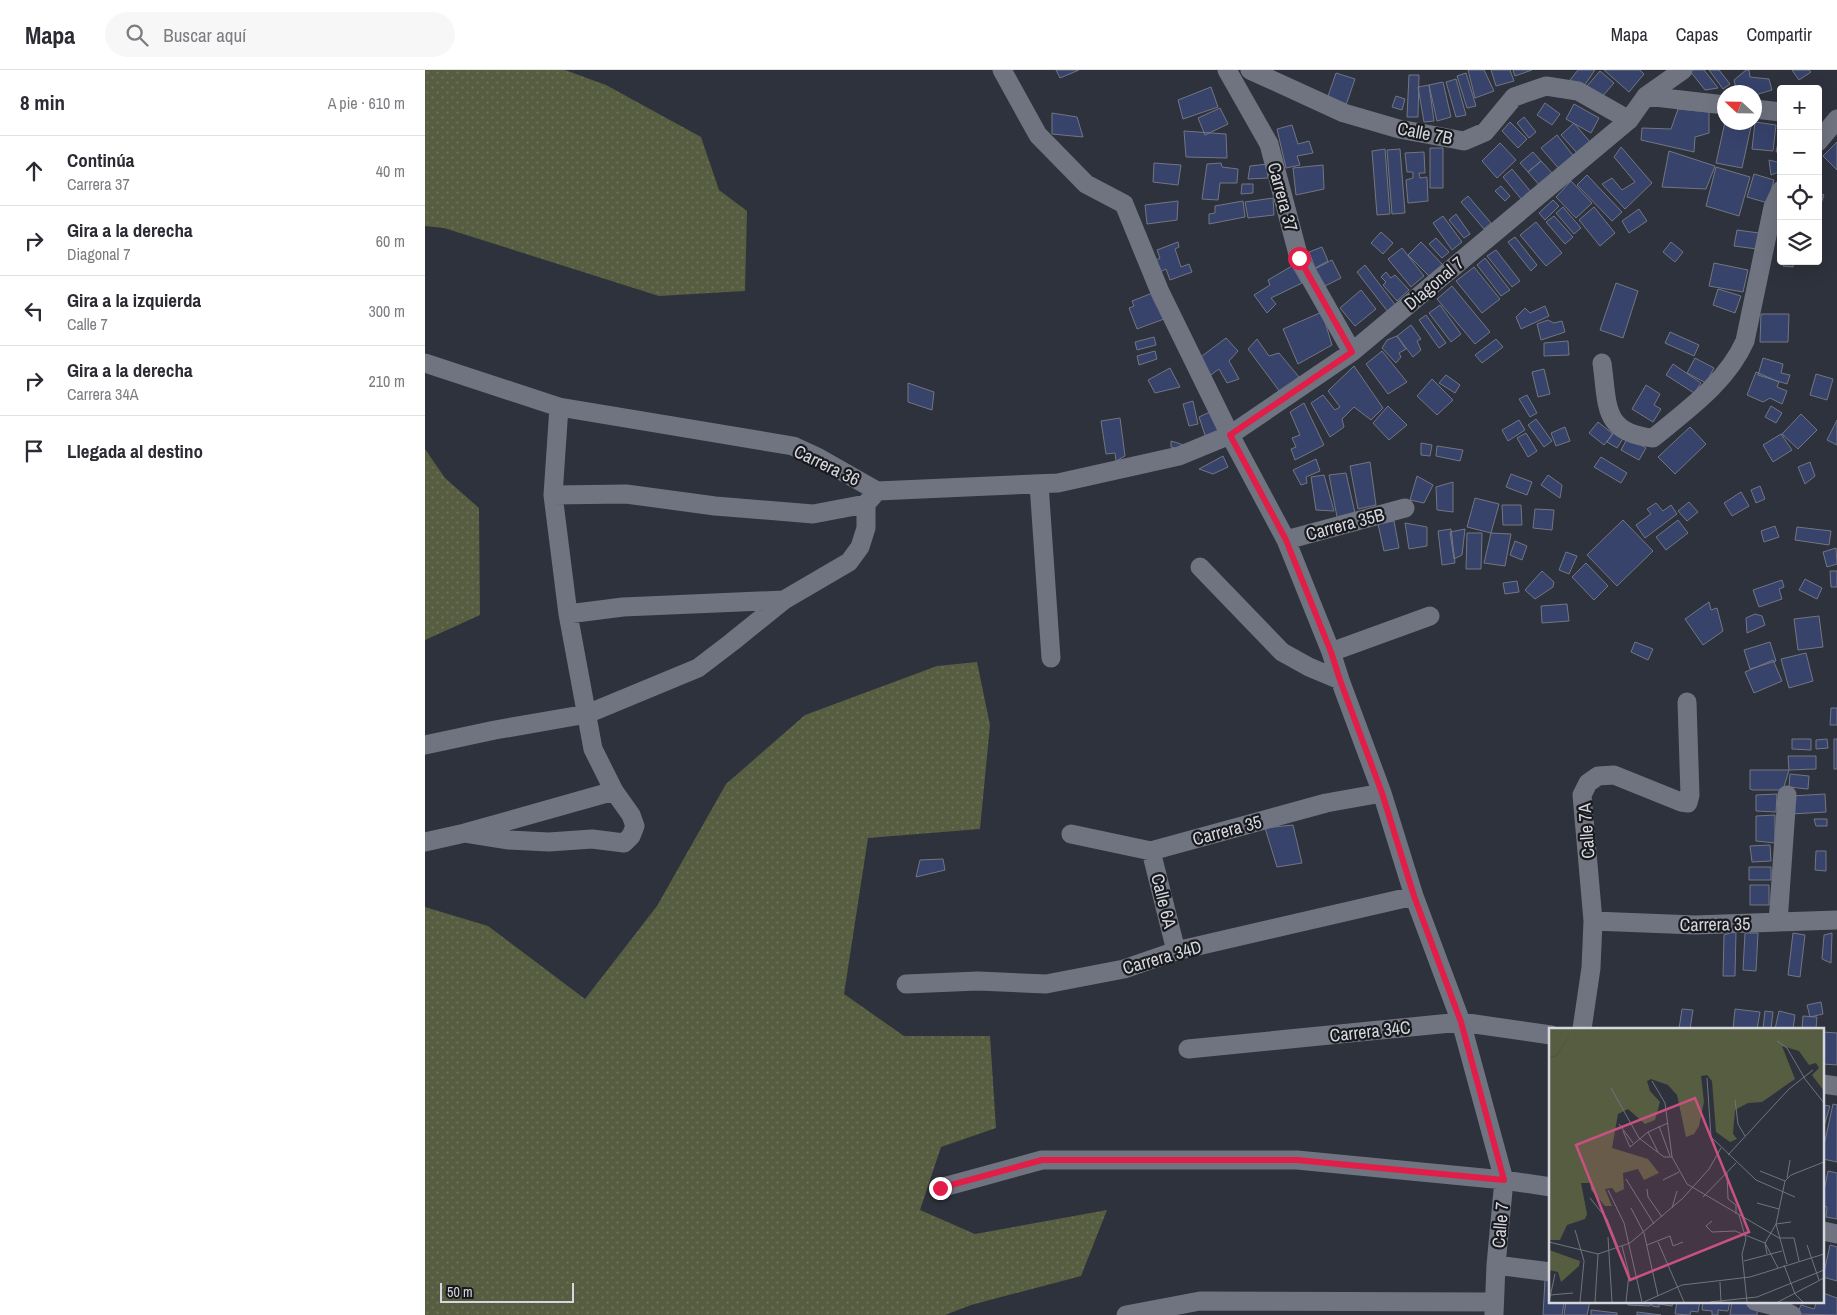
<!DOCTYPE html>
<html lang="es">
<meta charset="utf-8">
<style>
body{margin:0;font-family:"Archivo Narrow",sans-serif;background:#f7f7f7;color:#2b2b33}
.controls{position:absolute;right:15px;top:15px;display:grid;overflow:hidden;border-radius:5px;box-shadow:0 5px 20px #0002}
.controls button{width:45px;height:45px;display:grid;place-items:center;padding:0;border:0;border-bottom:1px solid #e1e1e2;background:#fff;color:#2b2b33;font:25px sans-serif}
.compass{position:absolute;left:1292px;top:15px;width:45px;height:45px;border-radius:50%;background:#fff;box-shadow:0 5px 20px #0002;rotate:292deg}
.scale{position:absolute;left:15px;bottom:12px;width:134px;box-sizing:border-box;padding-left:5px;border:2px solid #d5d7de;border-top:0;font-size:14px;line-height:18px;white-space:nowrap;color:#d5d7de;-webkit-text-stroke:4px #181a1e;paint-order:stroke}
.stop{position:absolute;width:15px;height:15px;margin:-11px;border:4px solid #e11d48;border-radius:50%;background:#fff}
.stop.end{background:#e11d48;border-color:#fff;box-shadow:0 1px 5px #0008}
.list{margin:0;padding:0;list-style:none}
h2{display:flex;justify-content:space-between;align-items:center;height:65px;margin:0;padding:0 20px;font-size:21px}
h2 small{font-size:16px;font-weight:400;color:#7c7c81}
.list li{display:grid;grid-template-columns:32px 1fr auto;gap:15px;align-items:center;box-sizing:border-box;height:70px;padding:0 20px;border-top:1px solid #e1e1e2}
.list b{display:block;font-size:19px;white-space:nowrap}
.list p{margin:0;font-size:16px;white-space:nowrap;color:#7c7c81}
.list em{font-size:16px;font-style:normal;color:#7c7c81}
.icon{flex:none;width:28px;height:28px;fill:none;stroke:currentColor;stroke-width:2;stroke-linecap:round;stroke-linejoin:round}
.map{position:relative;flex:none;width:1412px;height:1245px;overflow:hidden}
header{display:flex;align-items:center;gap:30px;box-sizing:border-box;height:70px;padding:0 25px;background:#fff;border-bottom:1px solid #e1e1e2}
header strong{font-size:24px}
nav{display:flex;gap:28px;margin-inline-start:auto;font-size:18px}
.search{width:350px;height:45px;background:#f7f7f7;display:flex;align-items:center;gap:12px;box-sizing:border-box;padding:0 18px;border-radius:28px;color:#7c7c81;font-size:19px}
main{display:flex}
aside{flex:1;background:#fff}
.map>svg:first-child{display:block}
.grass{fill:url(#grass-dots)}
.building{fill:#37436b;stroke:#727682}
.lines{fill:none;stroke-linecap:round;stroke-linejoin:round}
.minor{stroke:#707480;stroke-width:19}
.route{stroke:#e11d48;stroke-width:6}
.labels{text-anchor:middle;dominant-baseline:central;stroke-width:4.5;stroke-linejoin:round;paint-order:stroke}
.street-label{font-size:18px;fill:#d5d7de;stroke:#181a1e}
.inset-road{fill:none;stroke:#71747d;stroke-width:1}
.view{fill:#c85182;fill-opacity:0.15;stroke:#c85182;stroke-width:2.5}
.inset-edge{fill:none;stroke:#d5d7de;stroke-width:2.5}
</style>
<header>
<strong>Mapa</strong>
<div class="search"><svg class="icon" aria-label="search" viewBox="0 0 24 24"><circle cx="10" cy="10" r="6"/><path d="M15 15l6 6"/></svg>Buscar aquí</div>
<nav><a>Mapa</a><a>Capas</a><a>Compartir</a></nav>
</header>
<main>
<aside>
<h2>8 min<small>A pie · 610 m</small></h2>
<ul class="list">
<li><svg class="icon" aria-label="ahead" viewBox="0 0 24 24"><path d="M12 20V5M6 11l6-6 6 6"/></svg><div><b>Continúa</b><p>Carrera 37</p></div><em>40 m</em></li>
<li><svg class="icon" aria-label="right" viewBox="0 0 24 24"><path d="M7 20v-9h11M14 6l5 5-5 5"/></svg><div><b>Gira a la derecha</b><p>Diagonal 7</p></div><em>60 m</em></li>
<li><svg class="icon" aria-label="left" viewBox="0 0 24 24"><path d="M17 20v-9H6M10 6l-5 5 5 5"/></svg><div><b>Gira a la izquierda</b><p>Calle 7</p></div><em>300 m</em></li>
<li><svg class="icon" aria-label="right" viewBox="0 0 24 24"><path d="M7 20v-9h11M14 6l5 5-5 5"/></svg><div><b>Gira a la derecha</b><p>Carrera 34A</p></div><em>210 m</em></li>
<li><svg class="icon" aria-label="arrive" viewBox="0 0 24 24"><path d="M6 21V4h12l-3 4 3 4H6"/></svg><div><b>Llegada al destino</b></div></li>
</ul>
</aside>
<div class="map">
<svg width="1412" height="1245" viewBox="0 0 1412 1245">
<defs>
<pattern id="grass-dots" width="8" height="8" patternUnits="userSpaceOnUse" patternTransform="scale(1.25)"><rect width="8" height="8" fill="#575d41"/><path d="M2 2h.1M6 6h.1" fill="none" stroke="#6e745c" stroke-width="1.8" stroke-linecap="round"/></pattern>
</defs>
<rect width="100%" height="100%" fill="#2e323c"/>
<path class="grass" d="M0,0H140L181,15L276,67L294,120L322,141L320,221L234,226L19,158L0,156Z
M0,379L20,408L54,438L55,545L0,570Z
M552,592L565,655L555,759L443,768L419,924L479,966H565L571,1058L516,1077L495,1140L550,1164L682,1140L656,1206L546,1235L520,1245H0V837L63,856L160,929L232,836L301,714L380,645L512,596Z"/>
<path class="building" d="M631,0H654L635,8Z
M1043,0H1059L1069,21L1050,28Z
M1066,0H1085L1089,11L1071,16Z
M1088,0H1107L1090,6Z
M1153,0H1170L1157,19L1145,10Z
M1179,0H1215L1219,4L1204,22Z
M1267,0H1279L1293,18L1280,20L1265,1Z
M1284,0H1294L1305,14L1298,19Z
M1321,0H1324L1325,7L1344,9L1347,20L1330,25V22H1312L1309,10Z
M1367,0H1384L1386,2L1374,10Z
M1175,1L1189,13L1176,28L1162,16Z
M911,3L930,9L921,35L902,29Z
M1041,3L1051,36L1042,38L1032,6Z
M984,5H994L993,47H982Z
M1031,9L1041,45L1031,47L1021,12Z
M1018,12L1026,47L1012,51L1004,15Z
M1004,15L1009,51L999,52L993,17Z
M786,17L793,37L758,49L753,30Z
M971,26L980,29L977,40L967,37Z
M1120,33L1135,44L1127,55L1112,45Z
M1149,34L1174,48L1166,63L1141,49Z
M795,38L803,54L780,65L773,48Z
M1253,39L1284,42V63L1270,67L1269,82L1216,70L1217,58L1246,59Z
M627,43L652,47L658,67L627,64Z
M1099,47L1111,62L1104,68L1092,53Z
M1085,52L1102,69L1093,78L1077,61Z
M1300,52H1327L1317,98L1291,93Z
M1330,52L1351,55L1348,81L1327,79Z
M1149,53L1165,72L1152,83L1136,65Z
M867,55L873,74L884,71L888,83L872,86L875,95L861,98L852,59Z
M1356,59V81L1351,82Z
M759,61L801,64L802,88L761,87Z
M1132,65L1150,88L1135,100L1116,78Z
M1412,72V100L1398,86Z
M1075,73L1091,90L1072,108L1057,91Z
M1196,77L1227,113L1200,139L1177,114L1187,108L1197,120L1210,112L1189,87Z
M1005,78H1018V118H1005Z
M960,79L965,144L952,145L947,81Z
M975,79L980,143L967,144L962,80Z
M1244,81L1290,96L1281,119L1237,117Z
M999,82L1000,103H994L995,108L1002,107L1003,131L983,133L981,110L988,108V102H982L980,83Z
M1108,82L1116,91L1103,102L1095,93Z
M1344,90L1356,93V101L1346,105Z
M1116,91L1129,105L1116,117L1103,102Z
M729,93L756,95L753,115L728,112Z
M796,93L797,97L813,99L812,113H795L793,130L777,129L782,94Z
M843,94V108L823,109L825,96Z
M898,95L899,119L871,125L868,98Z
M1291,97L1325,107L1314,146L1281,136Z
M1087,99L1106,122L1097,130L1078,107Z
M1329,104L1349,110L1343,133L1322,127Z
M1162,105L1197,142L1187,151L1152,115Z
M1146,111L1167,133L1151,148L1131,127Z
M817,114H828V123L816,124Z
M1076,116L1085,126L1080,131L1070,121Z
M1393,123L1399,125L1393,142Z
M1043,126L1066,153L1059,159L1036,132Z
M848,128L849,145L823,148L820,132Z
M1128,130L1134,136L1120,150L1114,143Z
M753,131L752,150L722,154L720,135Z
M818,131L820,147L784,154V144L790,143V136Z
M1138,137L1156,158L1149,164L1131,143Z
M1169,137L1190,163L1175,176L1154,150Z
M1214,139L1222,151L1204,163L1197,151Z
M1031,144L1045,164L1039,168L1024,150Z
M1018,146L1037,172L1027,180L1008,153Z
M1129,146L1148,167L1140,174L1121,152Z
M1111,152L1137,183L1121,196L1095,165Z
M1312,160L1334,163L1332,179L1309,176Z
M956,162L968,173L958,184L946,173Z
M1090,167L1112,195L1106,201L1083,172Z
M1011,168L1024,182L1017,188L1004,174Z
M753,172L754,177L750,179L756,197L764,194L767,202L745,210L741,199L735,202L731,190L735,188L732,180Z
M996,172L1018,195L1005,207L983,185Z
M1246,172L1258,182L1250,192L1238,182Z
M897,177L903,191L890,198L884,182Z
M977,178L999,206L986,217L963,189Z
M1071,180L1095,211L1087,217L1062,186Z
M1060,188L1085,220L1076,226L1052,195Z
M907,190L916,208L896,218L888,200Z
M1359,191H1369L1368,197L1358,196Z
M1289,193L1323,200L1318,222L1284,216Z
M940,195L971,236L963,242L932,202Z
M867,196L877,213L846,228L851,234L842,243L829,225L845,215L843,210Z
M1049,197L1075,229L1057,243L1031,211Z
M961,202L966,208L970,205L984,220L972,231L958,215L961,212L956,207Z
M1191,213L1213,221L1198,268L1175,260Z
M1027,216L1065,262L1050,274L1012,229Z
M1293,219L1316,226L1310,243L1288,235Z
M936,220L951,239L930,256L915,238Z
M730,222L739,249L712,259L704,238L709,236L707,231Z
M1015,235L1036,264L1026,272L1004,243Z
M1120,236L1124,246L1096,259L1091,247L1100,238L1105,243Z
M897,242L907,275L873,294L858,259Z
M1336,244H1364L1363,272H1335Z
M1001,245L1021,273L1014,278L994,250Z
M1123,250L1129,253L1137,251L1140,262L1116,270L1112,254Z
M986,255L996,269L992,271L996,280L988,287L972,266Z
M1245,262L1274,275L1269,286L1240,273Z
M972,266L981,279L974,283L976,287L971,293L957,278L962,270Z
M729,267L731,275L712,280L710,272Z
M801,268L813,281L804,291L814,309L802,313L794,299L783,307L773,289Z
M832,269L844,286L854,283L874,307L855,322L823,279Z
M1071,269L1078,277L1057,293L1050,285Z
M1143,271L1144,285L1119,286V273Z
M730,281L732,289L714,295L712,286Z
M957,281L982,312L963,324L941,294Z
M1270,288L1289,298L1281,313L1262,303Z
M1338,288L1358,294L1356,303L1365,305L1362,314L1333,305Z
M1248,294L1276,313L1269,323L1241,305Z
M929,296L958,338L946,350L929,337L917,349L919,357L905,367L886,333L898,325L910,340L915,337L903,321Z
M745,298L755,317L730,323L723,310Z
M1119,299L1125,324L1113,327L1107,302Z
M1331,302L1354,312L1352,317L1362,321L1357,334L1345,328L1338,332L1322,325Z
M1391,304L1408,309L1402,330L1385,325Z
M1021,305L1035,315L1030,323L1014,313Z
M1007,309L1028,330L1012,345L992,326Z
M483,313L509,322L507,340L483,332Z
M1221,315L1235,324L1229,335L1236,339L1228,352L1207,339Z
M1102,325L1112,343L1105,347L1094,329Z
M768,331L773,354L764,356L758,334Z
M879,333L899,375L870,390L866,379L871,377L867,368L875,365L865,342Z
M963,336L982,355L964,370L948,353Z
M1346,336L1357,343L1351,353L1340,347Z
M787,341L796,363L781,368L774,347Z
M1376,344L1392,360L1373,379L1357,364Z
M695,348L700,386L691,391L690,383L681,384L676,351Z
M1111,349L1127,371L1119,377L1103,355Z
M1094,350L1100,360L1083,371L1077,360Z
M1412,350V375L1402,370Z
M1173,352L1188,364L1179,375L1164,363Z
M1140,357L1145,371L1131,376L1126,363Z
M1265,357L1281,374L1250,404L1233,387Z
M1191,358L1201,364L1192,378L1182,372Z
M1101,363L1112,381L1103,387L1092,368Z
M1356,364L1367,380L1348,392L1338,375Z
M1203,367L1221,378L1214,390L1196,380Z
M746,371L759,375L756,380L746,377Z
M996,373L1007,375L1005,386L996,385Z
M1012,376L1038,380L1035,391L1011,386Z
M798,386L803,397L788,404L774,399Z
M1176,387L1202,403L1196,413L1169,397Z
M891,389L895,401L881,407L882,413L876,415L868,400Z
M945,392L951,435L933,439L925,396Z
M1385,392L1390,406L1380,414L1373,397Z
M921,403L930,443L912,447L904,405Z
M1086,404L1107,412L1102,425L1081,417Z
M899,405L909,441L891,440L886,407Z
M1123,405L1137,415L1135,428L1116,415Z
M992,406L1008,415L999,433L985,430Z
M1028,412V442L1012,440L1011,417Z
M1335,416L1340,429L1331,433L1326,420Z
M1316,422L1324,436L1307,446L1299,433Z
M1050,428L1074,434L1066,463L1042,457Z
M1264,432L1273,442L1262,451L1253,441Z
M1231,433L1238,441L1246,435L1252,444L1220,468L1211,455L1226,444L1222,439Z
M1077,435H1096L1097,455H1078Z
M1110,439L1129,440L1127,460L1108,458Z
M1198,450L1228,481L1192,516L1162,485Z
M1253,450L1263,463L1241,480L1231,467Z
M969,451L974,478L959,481L953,454Z
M980,453L1002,457V476L984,479Z
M1350,456L1354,467L1339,472L1336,461Z
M1372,457L1406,461L1404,475L1370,470Z
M1026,459L1030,493L1017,495L1013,461Z
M1040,459L1037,485L1029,489L1025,462Z
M1042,463H1057L1056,499H1041Z
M1066,463L1086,464L1080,496L1059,493Z
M1090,471L1102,476L1097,490L1085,485Z
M1411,478L1412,494L1402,497L1398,482Z
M1141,482L1152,486L1144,504L1134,500Z
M1161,493L1183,516L1169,530L1147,507Z
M1117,501L1129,512L1128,517L1110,529L1100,520Z
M1405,501H1412V517H1406Z
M1380,509L1397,518L1392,529L1374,520Z
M1357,510L1359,517L1354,519L1357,529L1334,537L1328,520Z
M1092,511L1094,522L1080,524L1078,513Z
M1284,532L1286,540L1292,538L1298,561L1278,575L1260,549Z
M1142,534L1144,551L1117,553L1116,536Z
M1330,544L1337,546L1340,555L1322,563L1321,548Z
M1394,546L1398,577L1373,580L1369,549Z
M1210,572L1228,579L1223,590L1206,582Z
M1345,572L1351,591L1325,599L1319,580Z
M1381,583L1388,611L1364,618L1356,589Z
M1348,590L1357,611L1329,623L1320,602Z
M1406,638H1412V655H1405Z
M1367,669H1386V680L1367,679Z
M1402,669L1403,678L1391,679V670Z
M1409,669H1412V699H1409Z
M1363,686H1391V699L1364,700Z
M1325,700H1364L1358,720H1328L1325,719Z
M1365,704L1384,706L1383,719L1364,717Z
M1352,724L1351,742L1331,741V725Z
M1400,724L1401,742L1366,744V726Z
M1350,745V773L1331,771V746Z
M1389,749H1402V756H1391Z
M868,755L877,793L852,797L840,758Z
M1345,775L1346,791L1327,792L1325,776Z
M1391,781H1401V801L1390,800Z
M518,789L520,800L491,807L495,790Z
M1324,797H1346V810H1324Z
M1325,815H1344V835H1325Z
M1311,861L1310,906H1298L1299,865Z
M1320,863H1333L1331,901L1318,900Z
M1368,863L1380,865L1375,907L1363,905Z
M1407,863L1406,893L1397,889L1399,865Z
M1396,932L1398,944L1385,947L1382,935Z
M1257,939L1268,940L1265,959H1254Z
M1310,939L1335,942L1332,959H1308Z
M1340,941L1348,942L1346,959H1338Z
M1354,941L1370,945L1368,959H1350Z
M1378,946L1392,947L1391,959H1377Z
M1398,962L1412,963V995L1398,994Z
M1408,1034L1412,1035V1092L1398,1089V1080Z
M1398,1035L1405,1036L1398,1060Z
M1403,1101L1412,1103V1149L1401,1147L1402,1137L1398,1136V1126Z
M1405,1175L1412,1177V1211L1398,1207Z
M1120,1210H1126V1231L1139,1233L1137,1245H1118Z
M1398,1223L1412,1228V1245L1372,1244L1376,1235L1389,1239L1392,1231H1398Z
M1141,1231H1165L1162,1245H1139Z
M1203,1231H1226L1225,1236L1203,1235Z
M1226,1231H1248L1247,1236L1234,1234V1237L1227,1236Z
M1252,1231H1275L1273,1242L1266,1241L1265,1245L1250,1244Z
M1278,1231H1305L1303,1241L1293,1240V1245H1287V1241L1277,1240Z
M1307,1231L1333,1233L1332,1245H1305Z
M1166,1240L1192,1243V1245H1166Z
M1212,1242L1236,1245H1212Z"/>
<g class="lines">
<path class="minor" d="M577,0L613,65L661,114L699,134L735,222L805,365L861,470L906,582L915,610L957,723L989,826L1036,952L1079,1110L1071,1195L1069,1245
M802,0L844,74L874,188L927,282
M825,0L919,43L974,59L1039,71L1060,62L1089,27L1121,16L1153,21L1204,50
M1221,26L1300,35
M1330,39L1356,42
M1393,72L1412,49
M0,293L134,337L368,376L394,388L452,421L633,413L754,386L805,365L927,282L1204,50L1221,26L1258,0
M1177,293C1183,335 1177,363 1228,368C1262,340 1302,312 1320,271L1348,137L1356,120
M614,414L626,588
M128,425L201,424L290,436L388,444L441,434
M861,470L980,438
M775,497L857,582L884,597L915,610
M143,544L198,537L359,530
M906,582L1005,546
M0,675L70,660L162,644L273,598L307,572L359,530L424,492L435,477L441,458V434L452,421
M40,763L84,770L124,772L167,769L199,773L206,766L210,756L206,745L189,721L168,679L143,544L128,425L134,337
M646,764L726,781L901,733L957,723
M0,772L40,763L189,721
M726,781L751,881
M1168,851L1270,855L1412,850
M1353,852L1362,725
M481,914L553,911L621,914L699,899L751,881L989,826
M1157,959L1166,898L1168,851L1157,725L1163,713L1173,706L1189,705L1256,732L1263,733L1265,725L1262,632
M763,979L1036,952L1126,965
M1398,1014L1412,1016
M515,1118L617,1090H872L1079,1110L1126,1117
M1398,1161L1412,1164
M1071,1195L1126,1202
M1330,1231L1349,1236L1367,1245
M701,1245L775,1231L1069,1232"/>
</g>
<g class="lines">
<path class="route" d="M515,1118L617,1090H872L1079,1110L1036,952L989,826L957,723L915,610L906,582L861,470L805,365L927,282L874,188"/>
</g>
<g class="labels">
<g class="street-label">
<text transform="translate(1000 63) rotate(11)">Calle 7B</text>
<text transform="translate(858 127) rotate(75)">Carrera 37</text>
<text transform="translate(1009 213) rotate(-40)">Diagonal 7</text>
<text transform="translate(402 395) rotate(26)">Carrera 36</text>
<text transform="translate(920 454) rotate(-15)">Carrera 35B</text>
<text transform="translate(802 760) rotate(-15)">Carrera 35</text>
<text transform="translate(1161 761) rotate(-94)">Calle 7A</text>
<text transform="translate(739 831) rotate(76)">Calle 6A</text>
<text transform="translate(1290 854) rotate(-1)">Carrera 35</text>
<text transform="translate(737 887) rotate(-16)">Carrera 34D</text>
<text transform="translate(945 961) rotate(-6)">Carrera 34C</text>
<text transform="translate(1075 1155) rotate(-85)">Calle 7</text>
</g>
</g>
<g transform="translate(1124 958)">
<rect width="275" height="275" fill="#2e323c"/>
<path d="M41,1H275V63L263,47L270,40L267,35L260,37L250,23L233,18L246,51L213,74L199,75L186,82L184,106L188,111L181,114L167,104L163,53L158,47L152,48L155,74L150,98L145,106L137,109L128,67L119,57L102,51L98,53L101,63L111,74L106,92L96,96L79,81L69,86L63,120L99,131L110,145L95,152L89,141L74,145L75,161L67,165L63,160L56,161L63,178H56L42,162L41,155H32L38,186L36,191L18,197L11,212H0V28L6,29L20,9L35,8ZM0,222L31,233L30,238L12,254L9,244L0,242Z" fill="#575d41"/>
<path d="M0,1H41L35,9H20L6,29L0,28Z" fill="#575d41"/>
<path class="inset-road" d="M228,13L238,20L256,51L275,75M158,50L162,109L207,152L246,169M103,53L116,75L123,129L138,156L230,210H245L250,233M62,60L90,110L115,129H123M186,72L189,96L196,108M70,96L84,115M110,98L121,128M74,103L81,119L99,104L119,95M99,104L109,124M179,127L240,61L264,42M211,143L236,153M178,145L179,171L187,177V186M238,150L241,132M77,151L105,196M114,152L130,144M98,161L99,169L113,189M59,162L75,195L93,274M154,169L187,135M41,170L58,191L69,219M208,175L230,181M82,180L95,205L109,268M123,180L128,163M190,187L197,211L193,226L198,274M163,193L157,198L163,204L186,203L216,215L229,240M26,202L35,233L31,274M59,209L63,274M0,214L49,226L81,215L134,170L160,141L172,120M109,214L135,274M98,217L121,208L124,218L134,214M258,217L270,252M73,218L80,246L77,274M218,226L216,215L227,196L242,194M195,233L233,223M238,236L227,196L236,153L242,147L275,134M235,237L246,266L254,274M171,254L172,274M1,267L24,265M0,274L6,246M46,274L49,226M95,274L133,257L201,249L275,226M161,274L208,269L275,242M229,274L275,250"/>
<path class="view" d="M146,70L200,204L81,252L27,117Z"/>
<rect width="275" height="275" class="inset-edge"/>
</g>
</svg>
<div class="controls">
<button>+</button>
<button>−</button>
<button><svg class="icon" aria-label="locate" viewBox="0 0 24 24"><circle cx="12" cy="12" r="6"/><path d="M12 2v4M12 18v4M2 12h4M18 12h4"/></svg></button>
<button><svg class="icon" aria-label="layers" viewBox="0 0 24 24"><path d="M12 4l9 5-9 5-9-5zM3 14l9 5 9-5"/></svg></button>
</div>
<svg class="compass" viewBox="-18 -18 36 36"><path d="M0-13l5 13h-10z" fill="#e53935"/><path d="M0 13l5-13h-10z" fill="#7c7c81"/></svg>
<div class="scale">50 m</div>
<div class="stop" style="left:874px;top:188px"></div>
<div class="stop end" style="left:515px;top:1118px"></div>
</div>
</main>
